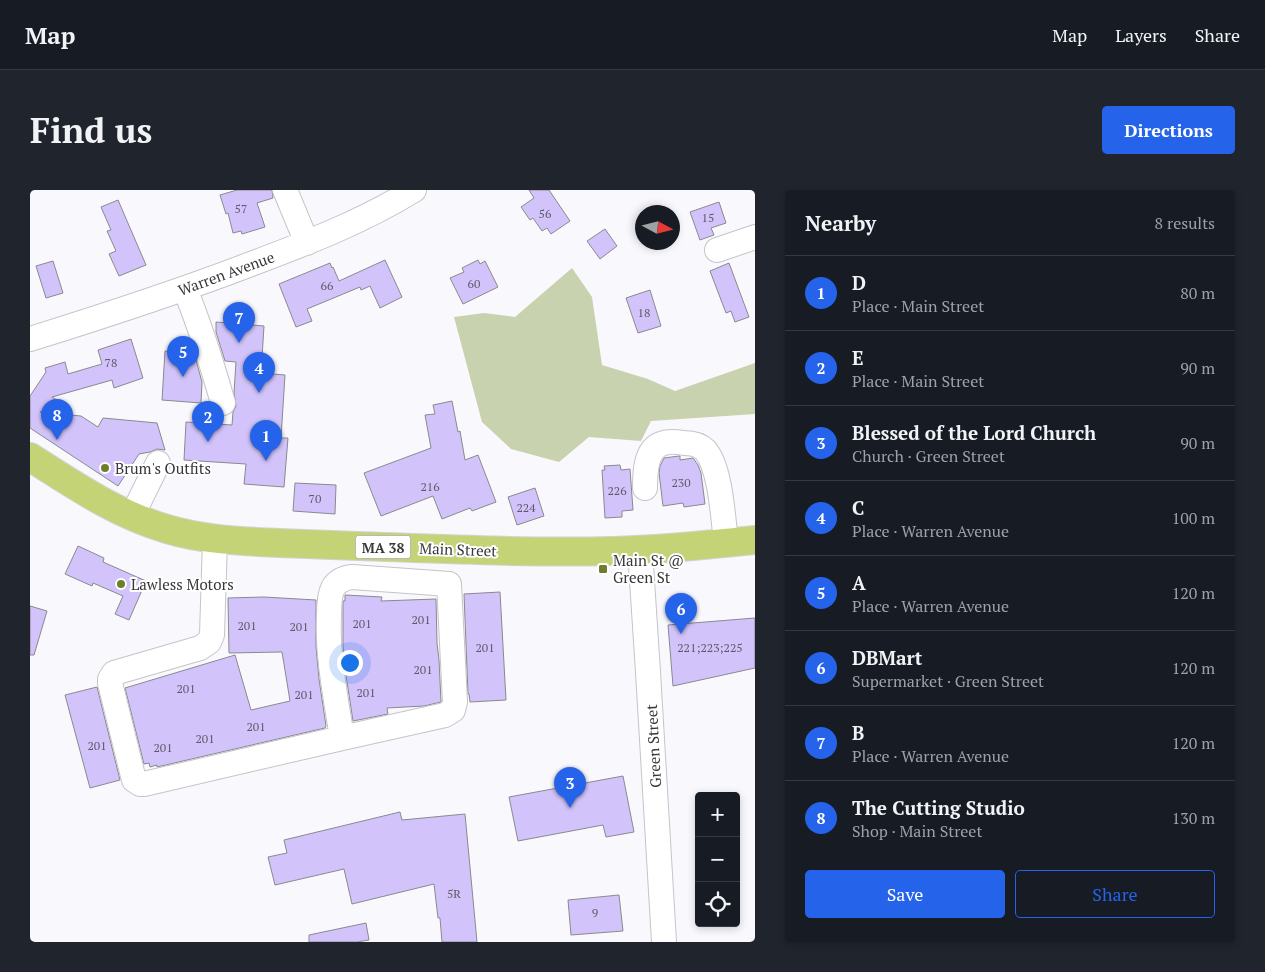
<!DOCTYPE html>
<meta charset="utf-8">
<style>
body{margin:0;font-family:"PT Serif",serif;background:#20242c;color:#f1f3f6}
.controls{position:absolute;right:15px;bottom:15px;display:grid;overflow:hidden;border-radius:5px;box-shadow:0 2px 8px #0003}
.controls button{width:45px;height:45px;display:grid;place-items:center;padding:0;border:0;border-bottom:1px solid #363941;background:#171b24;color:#f1f3f6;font:25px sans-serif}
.compass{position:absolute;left:605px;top:15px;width:45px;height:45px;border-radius:50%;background:#171b24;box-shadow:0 2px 8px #0003;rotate:97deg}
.you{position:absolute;left:319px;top:472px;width:18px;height:18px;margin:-12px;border:4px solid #fff;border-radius:50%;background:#1a73e8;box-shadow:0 0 0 8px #1a73e833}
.badge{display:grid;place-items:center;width:32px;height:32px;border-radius:50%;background:#2563eb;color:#fff;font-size:16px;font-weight:700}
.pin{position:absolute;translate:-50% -41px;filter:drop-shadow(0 1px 2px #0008)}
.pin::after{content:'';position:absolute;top:26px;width:18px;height:15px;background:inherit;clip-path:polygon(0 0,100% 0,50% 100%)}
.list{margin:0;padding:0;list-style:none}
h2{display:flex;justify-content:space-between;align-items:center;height:65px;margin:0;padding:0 20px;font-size:21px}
h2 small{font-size:16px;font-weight:400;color:#9ea1a6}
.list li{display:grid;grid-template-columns:32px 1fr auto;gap:15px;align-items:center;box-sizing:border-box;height:75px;padding:0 20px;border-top:1px solid #363941}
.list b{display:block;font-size:19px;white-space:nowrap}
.list p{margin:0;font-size:16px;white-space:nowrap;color:#9ea1a6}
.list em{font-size:16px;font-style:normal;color:#9ea1a6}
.actions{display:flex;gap:10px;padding:15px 20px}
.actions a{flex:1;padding:11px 0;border:1px solid #2563eb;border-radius:5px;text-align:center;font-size:18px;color:#2563eb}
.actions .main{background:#2563eb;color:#fff}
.icon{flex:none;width:28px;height:28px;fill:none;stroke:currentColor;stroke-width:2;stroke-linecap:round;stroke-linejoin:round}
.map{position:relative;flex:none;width:725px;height:752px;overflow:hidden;border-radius:5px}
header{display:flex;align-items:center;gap:30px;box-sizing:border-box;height:70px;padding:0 25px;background:#171b24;border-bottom:1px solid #363941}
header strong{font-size:24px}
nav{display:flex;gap:28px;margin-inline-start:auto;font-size:18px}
.intro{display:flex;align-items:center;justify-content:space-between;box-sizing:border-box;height:120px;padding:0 30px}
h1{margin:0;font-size:35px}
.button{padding:12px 22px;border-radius:5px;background:#2563eb;color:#fff;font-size:18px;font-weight:700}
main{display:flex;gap:30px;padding:0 30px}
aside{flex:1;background:#171b24;border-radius:5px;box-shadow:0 2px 8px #0003}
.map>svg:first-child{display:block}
.green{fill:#c9d2af}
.building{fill:#d2c4fb;stroke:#8a898e}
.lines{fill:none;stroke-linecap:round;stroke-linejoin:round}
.minor-casing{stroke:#c5c4c8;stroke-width:26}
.major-casing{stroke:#d3d3d3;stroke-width:30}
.minor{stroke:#fff;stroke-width:24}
.major{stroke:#c4d376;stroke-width:28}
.poi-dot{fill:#6e7e2d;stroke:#fff;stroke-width:2}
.labels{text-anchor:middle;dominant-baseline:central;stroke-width:4;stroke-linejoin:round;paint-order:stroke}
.number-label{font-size:12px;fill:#5e5a6a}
.shield{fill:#fff;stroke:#747374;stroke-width:1}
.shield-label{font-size:14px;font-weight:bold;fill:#383739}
.street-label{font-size:15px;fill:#383739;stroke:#fff}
.poi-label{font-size:15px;fill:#383739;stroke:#fff;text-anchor:start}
</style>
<header>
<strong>Map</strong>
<nav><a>Map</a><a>Layers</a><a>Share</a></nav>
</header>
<div class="intro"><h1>Find us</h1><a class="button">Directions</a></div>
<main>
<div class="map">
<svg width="725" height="752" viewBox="0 0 725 752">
<rect width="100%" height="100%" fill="#f9f8fc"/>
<path class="green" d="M542,78L562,107L572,175L618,189L645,201L725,173V224L621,231L611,251L559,247L529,272L481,259L452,232L424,127L454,123L485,127Z"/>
<path class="building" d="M207,0H242L243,8L227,13L235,37L212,44L211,41L203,43L198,23L196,24L190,5Z
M499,0H519L540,31L521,44L517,38L512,41L503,28L500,30L491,17L504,8Z
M88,10L116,75L89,86L79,64L86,61L77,41L81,40L71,17Z
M689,12L696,33L681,38L684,45L670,50L660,22Z
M575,39L587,56L570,69L557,51Z
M355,70L372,107L350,118L340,96L331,100L330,97L277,119L282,131L266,137L249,94L300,73L302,78L303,77L309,91Z
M448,70L450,74L455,71L468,97L433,114L420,88L434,82L432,78Z
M23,71L33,103L16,108L6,76Z
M699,73L719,127L705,132L701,121L696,123L680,81Z
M620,100L631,136L608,143L596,108Z
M186,132L234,136L231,183L255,185L251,248H258L254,297L214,294L216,274L154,270L156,232L202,235L203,222L206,216L204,203L206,172L195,171L186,142Z
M101,149L113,188L84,198L82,190L22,207L33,214L10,222L51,226L68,237L73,228L127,233L135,260L127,259L120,262L109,264L88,296L0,238V206L16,182L15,178L35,172L38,184L72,174L68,160Z
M135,161L164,163L172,192L171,213L132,210Z
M422,211L428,242L430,241L435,270L448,265L466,312L442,321L440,318L412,329L403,306L351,326L334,283L401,258L395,225L405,224L403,215Z
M649,266H650V270L663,268L668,275L671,283L675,314L654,317L653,313L633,316L629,283L630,276L634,268Z
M590,275L591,280L600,279L603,320L592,321V327L575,328L572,280H575L574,276Z
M265,293L306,295L305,324L263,321Z
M505,298L514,326L487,335L478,307Z
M48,356L74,368L73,372L116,391L99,430L85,424L93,406L63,393L62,396L35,384Z
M470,402L476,510L440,512L439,504H438L434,404Z
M315,405L352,407L351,411L406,409L407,453L409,470L411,512L394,516L357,518L358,524L323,531L316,485L313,455V411H315Z
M234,407L286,410V457L289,489L296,536L295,538L127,577V575L120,577L119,573L114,574L95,498L205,465L221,520L260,511L252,462L199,463L198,408Z
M0,416L17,421L4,465H0Z
M725,428V478L643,496L638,435Z
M67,497L90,590L60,598L35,505Z
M593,586L604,642L576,647L573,635L488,651L479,607Z
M370,622L372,630L435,624L447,752H412L410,728H408L404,694L322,714L314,679L245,695L238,667L257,663L254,650Z
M589,705L593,741L541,745L538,710Z
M336,733L339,750L327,752H279V745Z"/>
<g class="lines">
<defs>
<path id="minor" d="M255,0L277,53
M687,60L725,47
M155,99C170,136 182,174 193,213
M0,149C74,126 148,102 221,74C277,53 332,32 384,0
M615,298C615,284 615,260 631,254C637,251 648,252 654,253C661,253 670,255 675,260C691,278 693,329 696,352
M102,326L128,273
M185,349L182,445L179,452L170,458L84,483L80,489V493L104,590L110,594H114L312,548C306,508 297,467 299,425C299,417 299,406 303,398C307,391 314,388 322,387L419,394L425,512L423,520L415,525L312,548
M610,360L618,482L634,752"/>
<path id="major" d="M0,267C44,295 86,324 137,339C173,350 211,351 249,353C275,354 302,355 328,356C413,359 497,363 582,361C629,360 678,355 725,350"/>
</defs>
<use href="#minor" class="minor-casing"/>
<use href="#major" class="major-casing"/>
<use href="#minor" class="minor"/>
<use href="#major" class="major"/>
</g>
<g class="poi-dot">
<circle cx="75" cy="278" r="5"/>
<rect x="568" y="374" width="10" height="10" rx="2.5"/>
<circle cx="91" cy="394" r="5"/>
</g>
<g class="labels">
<g class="number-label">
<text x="211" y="18">57</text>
<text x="515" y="23">56</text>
<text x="678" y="27">15</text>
<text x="444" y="93">60</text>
<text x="297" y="95">66</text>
<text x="614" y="122">18</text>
<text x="81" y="172">78</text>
<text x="651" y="292">230</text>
<text x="400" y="296">216</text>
<text x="587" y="300">226</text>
<text x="285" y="308">70</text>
<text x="496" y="317">224</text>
<text x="391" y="429">201</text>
<text x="332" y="433">201</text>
<text x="217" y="435">201</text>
<text x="269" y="436">201</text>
<text x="455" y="457">201</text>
<text x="680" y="457">221;223;225</text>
<text x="393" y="479">201</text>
<text x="156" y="498">201</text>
<text x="336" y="502">201</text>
<text x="274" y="504">201</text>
<text x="226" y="536">201</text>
<text x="175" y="548">201</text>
<text x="67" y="555">201</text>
<text x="133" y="557">201</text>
<text x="424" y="703">5R</text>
<text x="565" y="722">9</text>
</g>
<rect class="shield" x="325.5" y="345.5" width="55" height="23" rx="4"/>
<g class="shield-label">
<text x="353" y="357">MA 38</text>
</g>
<g class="street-label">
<text transform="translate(196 83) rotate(-20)">Warren Avenue</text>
<text transform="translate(428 359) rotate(2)">Main Street</text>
<text transform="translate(623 556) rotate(-93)">Green Street</text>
</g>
<g class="poi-label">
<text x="85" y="278">Brum's Outfits</text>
<text x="583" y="370">Main St @<tspan x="583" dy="17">Green St</tspan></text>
<text x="101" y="394">Lawless Motors</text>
</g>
</g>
</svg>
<div class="controls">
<button>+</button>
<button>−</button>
<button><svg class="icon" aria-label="locate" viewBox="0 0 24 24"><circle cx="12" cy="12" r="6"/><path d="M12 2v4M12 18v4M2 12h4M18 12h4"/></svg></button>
</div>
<svg class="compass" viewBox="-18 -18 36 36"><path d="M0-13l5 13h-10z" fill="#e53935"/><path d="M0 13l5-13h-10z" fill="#9ea1a6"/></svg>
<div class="you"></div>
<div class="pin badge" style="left:236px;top:271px">1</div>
<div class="pin badge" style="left:178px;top:252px">2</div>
<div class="pin badge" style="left:540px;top:618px">3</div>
<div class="pin badge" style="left:229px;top:203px">4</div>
<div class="pin badge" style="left:153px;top:187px">5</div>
<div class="pin badge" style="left:651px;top:444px">6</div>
<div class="pin badge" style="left:209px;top:153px">7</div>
<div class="pin badge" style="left:27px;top:250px">8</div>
</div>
<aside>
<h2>Nearby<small>8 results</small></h2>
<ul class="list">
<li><span class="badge">1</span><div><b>D</b><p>Place · Main Street</p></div><em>80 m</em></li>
<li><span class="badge">2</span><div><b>E</b><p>Place · Main Street</p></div><em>90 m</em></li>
<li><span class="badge">3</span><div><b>Blessed of the Lord Church</b><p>Church · Green Street</p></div><em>90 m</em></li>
<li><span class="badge">4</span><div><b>C</b><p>Place · Warren Avenue</p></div><em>100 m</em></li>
<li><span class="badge">5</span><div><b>A</b><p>Place · Warren Avenue</p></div><em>120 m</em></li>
<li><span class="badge">6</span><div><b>DBMart</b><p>Supermarket · Green Street</p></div><em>120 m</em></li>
<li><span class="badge">7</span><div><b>B</b><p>Place · Warren Avenue</p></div><em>120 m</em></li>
<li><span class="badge">8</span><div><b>The Cutting Studio</b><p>Shop · Main Street</p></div><em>130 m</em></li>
</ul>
<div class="actions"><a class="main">Save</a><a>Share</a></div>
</aside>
</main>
